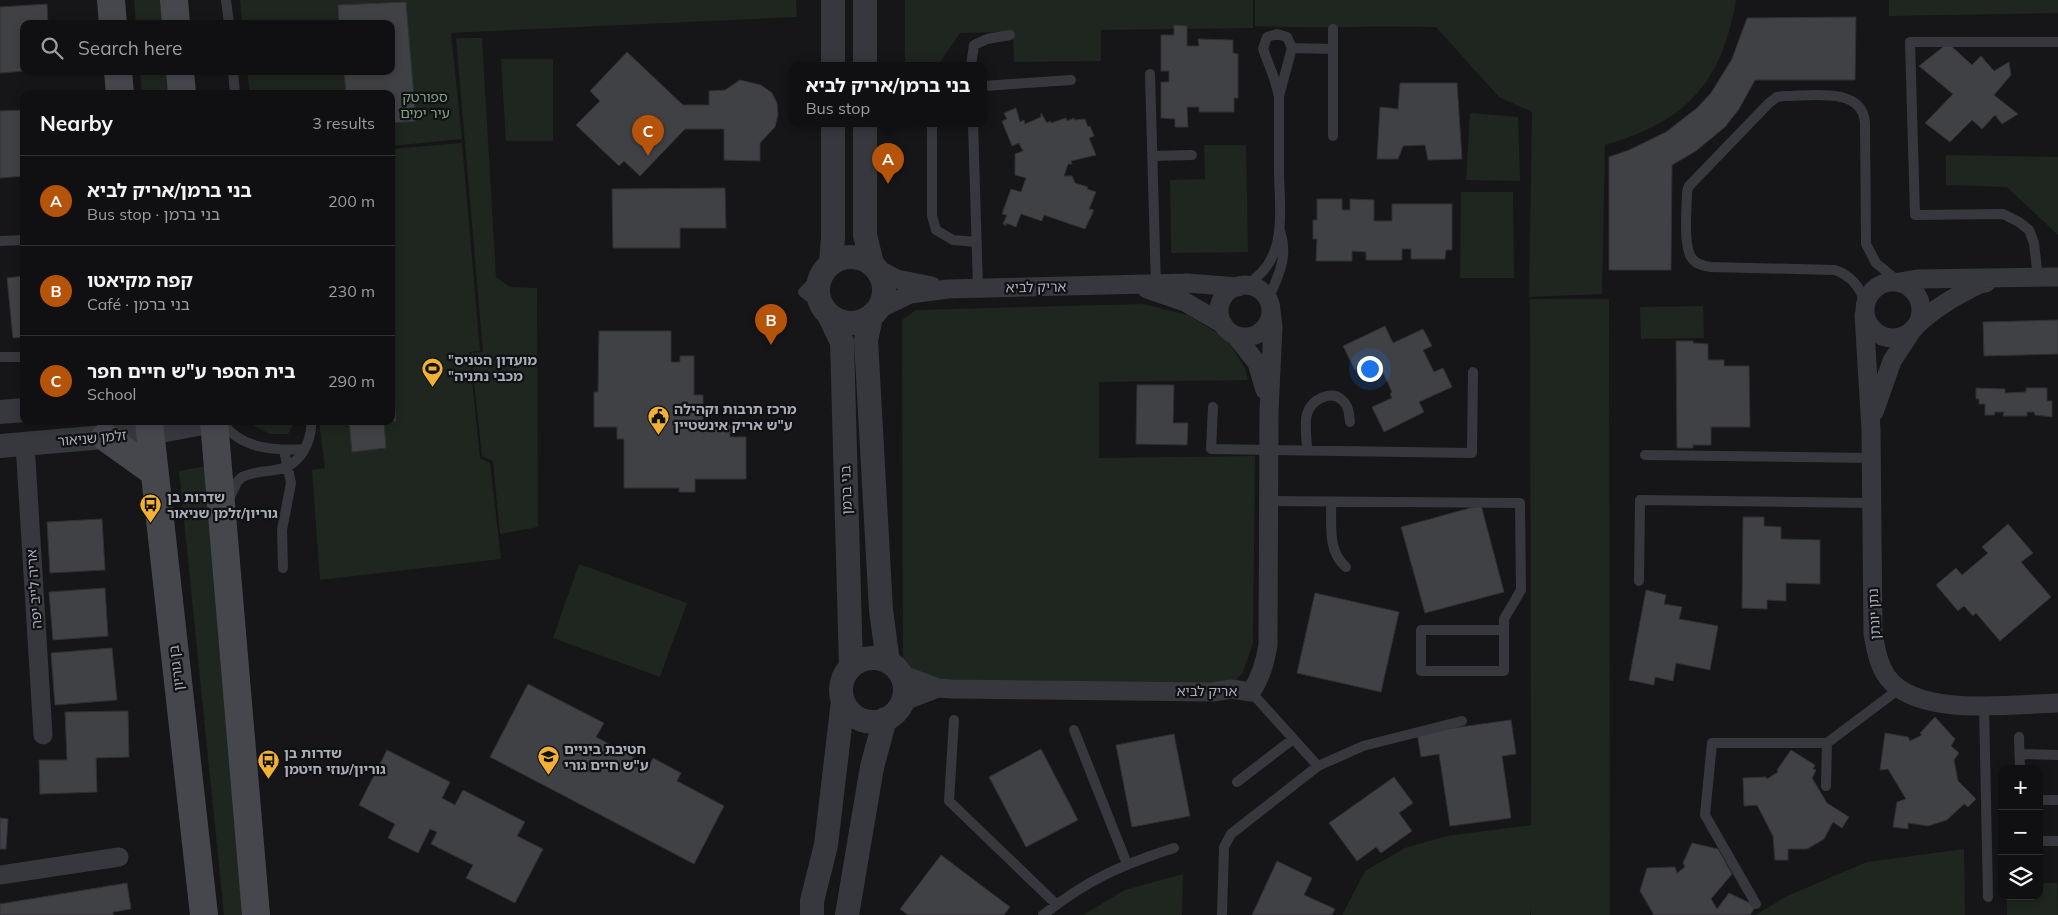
<!DOCTYPE html>
<meta charset="utf-8">
<style>
body{margin:0;font-family:Mulish,"Noto Sans Hebrew",sans-serif;background:#19191b;color:#f1f3f6}
.controls{position:absolute;right:15px;bottom:15px;display:grid;overflow:hidden;border-radius:10px;box-shadow:0 2px 8px #0003}
.controls button{width:45px;height:45px;display:grid;place-items:center;padding:0;border:0;border-bottom:1px solid #303032;background:#101012;color:#f1f3f6;font:25px sans-serif}
.you{position:absolute;left:1369px;top:368px;width:18px;height:18px;margin:-12px;border:4px solid #fff;border-radius:50%;background:#1a73e8;box-shadow:0 0 0 8px #1a73e833}
.badge{display:grid;place-items:center;width:32px;height:32px;border-radius:50%;background:#b45309;color:#fff;font-size:16px;font-weight:700}
.pin{position:absolute;translate:-50% -41px;filter:drop-shadow(0 1px 2px #0008)}
.pin::after{content:'';position:absolute;top:26px;width:18px;height:15px;background:inherit;clip-path:polygon(0 0,100% 0,50% 100%)}
.popup{position:absolute;left:789px;top:62px;width:198px;height:65px;box-sizing:border-box;display:grid;place-content:center;border-radius:10px;background:#101012;filter:drop-shadow(0 1px 4px #0005);font-size:16px;white-space:nowrap;color:#9c9d9f}
.popup b{font-size:19px;color:#f1f3f6}
.popup::after{content:'';position:absolute;left:50%;top:100%;margin-left:-10px;border:10px solid transparent;border-top-color:#101012}
.list{margin:0;padding:0;list-style:none}
h2{display:flex;justify-content:space-between;align-items:center;height:65px;margin:0;padding:0 20px;font-size:21px}
h2 small{font-size:16px;font-weight:400;color:#9c9d9f}
.list li{display:grid;grid-template-columns:32px 1fr auto;gap:15px;align-items:center;box-sizing:border-box;height:90px;padding:0 20px;border-top:1px solid #303032}
.list b{display:block;font-size:19px;white-space:nowrap}
.list p{margin:0;font-size:16px;white-space:nowrap;color:#9c9d9f}
.list em{font-size:16px;font-style:normal;color:#9c9d9f}
.icon{flex:none;width:28px;height:28px;fill:none;stroke:currentColor;stroke-width:2;stroke-linecap:round;stroke-linejoin:round}
.map{position:relative;flex:none;width:2058px;height:915px;overflow:hidden}
.search{position:absolute;background:#101012;box-shadow:0 2px 8px #0003;left:20px;top:20px;width:375px;height:55px;display:flex;align-items:center;gap:12px;box-sizing:border-box;padding:0 18px;border-radius:10px;color:#9c9d9f;font-size:19px}
.panel{position:absolute;background:#101012;box-shadow:0 2px 8px #0003;left:20px;top:90px;width:375px;height:335px;border-radius:10px}
.map>svg:first-child{display:block}
.green{fill:#1e261f}
.building{fill:#404145;stroke:#303034}
.lines{fill:none;stroke-linecap:round;stroke-linejoin:round}
.service{stroke:#37383d;stroke-width:10}
.minor{stroke:#37383d;stroke-width:19}
.tertiary{stroke:#37383d;stroke-width:24}
.secondary{stroke:#45474d;stroke-width:28}
.labels{text-anchor:middle;dominant-baseline:central;stroke-width:4.5;stroke-linejoin:round;paint-order:stroke}
.park-label{font-size:14px;fill:#7fa381;stroke:#111113}
.street-label{font-size:14px;fill:#a8adb8;stroke:#111113}
.poi-label{font-size:14px;font-weight:bold;fill:#a8adb8;stroke:#111113;text-anchor:start}
</style>
<div class="map">
<svg width="2058" height="915" viewBox="0 0 2058 915">
<rect width="100%" height="100%" fill="#161618"/>
<path class="green" d="M134,0H165L167,24H136Z
M240,0H796L797,17L451,33L462,139L391,146V94H250L247,71H391V24H242Z
M905,0H1253V28L1101,30V61L1014,62L1013,32L960,33L938,65H905Z
M1255,0H1736C1722,83 1686,122 1605,145L1602,294L1529,297L1532,112L1499,97L1436,27C1376,25 1315,29 1255,26Z
M1889,0H2058V13L1889,16Z
M456,38H482L496,277L510,287L537,288L538,527L500,534L493,461L482,456L471,353L483,352Z
M501,59H553V141H506Z
M140,71H171L173,94H142Z
M1470,113L1518,117L1520,181L1466,180Z
M462,143L480,351L469,352L480,458L490,463L501,559L320,580L312,470L325,468L319,421H391V149Z
M1204,145H1246L1248,252L1171,253L1170,180L1205,179Z
M1946,155L2058,157V235L2007,187L1946,185Z
M1461,192H1513L1514,278H1460Z
M1530,299H1609L1610,915H1531V908L1530,915H1342L1365,871L1405,848L1447,836L1531,825Z
M1143,304L1188,315L1226,338L1245,368L1248,380L1099,382V458L1255,456L1253,643L1243,672L1229,689L903,678L902,320L916,310Z
M1703,306L1704,338L1641,339L1640,307Z
M245,421H295L288,434H270Z
M207,466L254,915H224L179,471Z
M579,564L687,603L660,677L553,638Z
M1964,849L1965,915H1755L1787,896L1867,862Z
M1183,874L1182,915H1083L1125,890Z
M2039,883H2057L2058,915H2007V896H2039Z"/>
<path class="building" d="M406,2L416,121L391,123V94H346L344,71H391V24H339L338,5Z
M47,4L48,24H24V71L0,73V7Z
M1856,17L1855,80H1755L1739,109L1725,127L1696,151L1672,165L1671,270H1609V157L1629,150L1666,132L1697,108L1711,93L1732,59L1747,18Z
M1174,25L1187,26V46H1199L1198,39L1233,40V53L1238,54V98H1234V112H1199V107H1187L1188,127H1175V119L1161,118V82H1169V71H1161V35H1174Z
M1948,43L1972,65L1981,56L1994,71L2009,62L2011,75L1994,95L2018,114L2002,124L1995,115L1982,129L1972,120L1950,142L1925,123L1953,94L1919,66Z
M627,52L683,105H709V91L725,90L740,80L761,85L772,93L777,103L778,115L775,127L760,143V161L724,160V129H685L640,176L624,161L619,166L576,125L600,101L590,91Z
M1400,83H1457L1462,159L1428,160L1425,145L1403,146L1398,159H1377L1380,107L1398,109Z
M1016,108L1020,122L1024,120L1025,124L1041,117V113L1047,123L1050,121L1051,123L1066,118L1067,121L1074,118V120L1085,119L1088,127L1090,126L1094,136L1089,138L1096,155L1071,161L1072,164H1068L1064,176H1072L1075,183L1088,187L1087,189L1096,192L1089,209L1094,210L1085,229L1044,215L1042,221L1021,214L1016,227L1006,223V226L1003,224L1007,215L1002,214L1011,189L1021,192L1026,178L1015,175V154L1023,151L1019,143L1012,146L1002,121L1007,119L1004,113Z
M24,110V176L0,178V111Z
M725,188L726,228H680V248H613L612,189Z
M1317,199H1342V210H1350V199L1374,200V221H1392V204H1452V250H1446L1445,259H1411V249H1402V260H1366V252L1352,251V261H1316L1317,239H1313V220H1317Z
M24,276V337L13,338L7,278Z
M2058,320V354L1984,356L1983,322Z
M1385,326L1393,343L1423,329L1432,346L1423,350L1434,372L1443,368L1452,387L1419,402L1424,412L1384,432L1372,407L1392,398L1390,394L1392,392L1379,364L1376,365L1374,360L1355,370L1343,346Z
M599,331H671V362H680V356H694V395H703V425H730V437H746V479H695V492H679V488H624V439H617V427H594V392H598Z
M1676,341H1693V343L1708,344V360H1724V366H1749L1750,427H1711V445H1693V448H1677Z
M1137,385H1174L1173,423H1188L1187,445L1136,444Z
M391,386H393L396,421H391Z
M1976,388L2005,389V393L2026,392V388H2047V401H2052V417L2035,415L2034,412H2027V416H2003L2004,412H1995L1994,415H1985V404H1979V399H1976Z
M349,421H390L384,422L386,448L352,452Z
M1481,505L1504,592L1425,613L1401,527Z
M1743,517H1764V526L1781,527V539L1820,540V584L1786,583V601L1767,600V609L1742,608Z
M102,519L105,570L50,573L47,522Z
M2008,524L2033,553L2021,562L2051,597L2000,641L1976,613L1973,616L1964,606L1958,611L1936,585L1956,568L1962,575L1988,553L1982,547Z
M105,588L108,636L53,640L49,592Z
M1646,590L1666,595L1664,604L1682,607L1679,619L1718,626L1710,670L1676,663L1673,681L1655,677L1654,685L1629,680Z
M1315,593L1399,612L1381,692L1297,673Z
M112,648L117,700L55,705L51,653Z
M528,684L604,723L596,737L635,758L632,765L646,772L653,758L681,773L677,781L724,806L694,864L490,757Z
M128,711L129,757L96,758L97,792L40,794L39,760H67L65,712Z
M1935,717L1955,739L1951,746L1959,753L1954,760L1958,781L1976,799L1968,807L1964,804L1947,820L1928,826L1908,823V829L1893,827L1897,802L1906,799L1888,769L1880,770L1885,733L1908,737L1910,741L1922,735L1920,733Z
M1511,720L1516,754L1502,756L1511,818L1450,826L1439,754L1421,757L1417,733Z
M1174,734L1190,816L1132,827L1116,745Z
M1041,749L1078,820L1026,847L989,777Z
M387,750L450,782L442,798L455,805L463,790L525,822L517,836L543,849L515,903L466,878L473,865L431,844L437,832L430,829L418,853L388,838L395,824L359,805Z
M1791,750L1815,765L1813,769L1816,770L1812,778L1827,803L1849,817L1842,828L1833,822L1824,839L1807,849H1788V860H1775L1773,836L1757,805L1744,806L1743,778L1766,777L1767,779L1778,772L1777,770Z
M1394,777L1413,803L1399,813L1412,831L1381,853L1376,847L1357,861L1329,823Z
M0,818L8,819L6,849H0Z
M1692,843L1718,849L1732,874L1711,899L1717,909L1729,893L1756,906L1750,915H1654L1640,891L1647,868L1675,867L1677,873L1685,867L1683,863Z
M941,855L1010,907L1004,915H908L900,909Z
M1277,861L1312,878L1304,895L1335,909L1332,915H1252Z
M127,883L131,909L113,912V915H0V904Z"/>
<g class="lines">
<path class="service" d="M226,0L229,24
M1333,29V136
M1292,48L1333,49
M971,65L974,45L987,39L1010,35
M233,71L235,94
M1150,74L1156,288
M983,86L1071,80
M932,123V216L936,230L953,240L977,242
M973,123L978,288
M1152,156L1192,155
M0,241L24,240
M2038,278L2034,243L2029,230L2019,222L2003,214L1915,215L1910,42H2058
M1243,286C1288,264 1280,215 1279,173C1279,147 1279,122 1279,96L1274,78L1263,49L1267,37L1277,34L1287,37L1292,48L1279,96
M1268,300C1278,276 1289,257 1280,231
M1865,304C1861,288 1852,276 1835,270L1711,267C1702,266 1695,264 1691,257C1683,243 1687,207 1687,191L1689,186L1769,103L1777,97L1784,96C1810,96 1863,86 1865,123L1866,244L1876,263L1899,282
M821,306L803,292L823,272
M0,357H24
M1213,407L1211,449L1472,453L1473,372
M222,421C239,449 275,451 304,449
M1307,450C1307,439 1304,424 1307,414C1311,400 1331,389 1342,400C1349,406 1349,414 1350,422
M1645,455L1871,458
M229,499L237,482L242,477C265,466 286,478 303,452C309,442 312,433 311,421
M1269,501L1520,503L1521,590L1504,619V671H1421V630H1504
M1331,503C1332,525 1327,551 1346,567
M283,568L282,530L291,483L284,450
M1639,581L1640,500L1871,503
M1251,692L1318,766L1363,746L1462,721
M1984,705L1988,897
M954,720L949,801L1056,904
M1074,730L1127,864
M2019,737L2020,769
M2020,754L2058,755
M1237,782L1293,739
M1826,786L1827,743
M2039,800H2058
M2039,841H2058
M1756,904L1705,815L1712,743H1827L1899,689
M1043,915C1087,880 1121,865 1174,848
M1222,915L1224,847L1231,834L1318,766"/>
<path class="minor" d="M877,269L897,279L932,286
M1865 310a28 28 0 1 1 56 0a28 28 0 1 1-56 0Z
M1899,282L1917,279L2058,277
M1219 311a26 26 0 1 1 52 0a26 26 0 1 1-52 0Z
M1147,289L1185,302L1223,324
M879,309L910,294L948,289L1187,283L1238,287
M1864,315L1871,430L1873,634C1876,649 1878,665 1888,678C1919,718 2012,704 2058,703
M1918,324C1936,307 1957,295 1980,284L1986,283
M1235,335L1257,363L1265,390
M1874,412L1892,361L1911,332
M25,444L43,735
M900,674L938,688L953,689L1213,692L1232,689L1251,692C1261,677 1265,663 1268,645L1269,411L1273,327L1271,311
M902,702L938,688
M0,875L119,857"/>
<path class="tertiary" d="M833,0V65
M865,0V65
M865,123V235L872,264
M818 290a33 33 0 1 1 66 0a33 33 0 1 1-66 0Z
M831,263L833,237V123
M829,315L842,342L851,667
M871,317L866,340L881,610L888,662
M0,412L24,410
M0,446L150,433L213,421
M841 690a32 32 0 1 1 64 0a32 32 0 1 1-64 0Z
M812,915V901L826,845L843,701
M847,915L872,767L885,719"/>
<path class="secondary" d="M111,0L113,24
M174,0L176,24
M118,71L120,94
M180,71L182,94
M149,421L204,915
M214,421L256,915
M105,437L154,472"/>
</g>
<defs>
<symbol id="stadium-pin" viewBox="-11 -11 22 30"><path d="M0 17L-7.5 6A9.5 9.5 0 1 1 7.5 6Z" fill="#f2b134" stroke="#111113"/><path d="M0-5a6.5 5 0 1 0 0 10a6.5 5 0 1 0 0-10ZM-3.5-1.8h7v3.6h-7Z" fill="#111"/></symbol>
<symbol id="civic-pin" viewBox="-11 -11 22 30"><path d="M0 17L-7.5 6A9.5 9.5 0 1 1 7.5 6Z" fill="#f2b134" stroke="#111113"/><path d="M-.6-6.5H3V-4.5H.6V-3L4-1V1h2V6H-6V1h2V-1L-.6-3ZM-1.2 2.5V6h2.4V2.5Z" fill="#111"/></symbol>
<symbol id="bus-pin" viewBox="-11 -11 22 30"><path d="M0 17L-7.5 6A9.5 9.5 0 1 1 7.5 6Z" fill="#f2b134" stroke="#111113"/><path d="M-5-6H5V4H4V6H2V4H-2V6H-4V4H-5ZM-3.5-4V0h7V-4ZM-3.5 1.2v1.5H-2V1.2ZM2 1.2v1.5H3.5V1.2Z" fill="#111"/></symbol>
<symbol id="school-pin" viewBox="-11 -11 22 30"><path d="M0 17L-7.5 6A9.5 9.5 0 1 1 7.5 6Z" fill="#f2b134" stroke="#111113"/><path d="M0-5L7-2L0 1L-7-2ZM-4 1L0 2.5L4 1V4Q0 6-4 4Z" fill="#111"/></symbol>
</defs>
<g fill-rule="evenodd">
<use href="#stadium-pin" x="420" y="356" width="25" height="34"/>
<use href="#civic-pin" x="646" y="404" width="25" height="34"/>
<use href="#bus-pin" x="138" y="492" width="25" height="34"/>
<use href="#school-pin" x="536" y="744" width="25" height="34"/>
<use href="#bus-pin" x="256" y="748" width="25" height="34"/>
</g>
<g class="labels">
<g class="park-label">
<text x="425" y="97">ספורטק<tspan x="425" dy="16">עיר ימים</tspan></text>
</g>
<g class="street-label">
<text transform="translate(1036 287) rotate(-1)">אריק לביא</text>
<text transform="translate(92 438) rotate(-5)">זלמן שניאור</text>
<text transform="translate(846 490) rotate(-92)">בני ברמן</text>
<text transform="translate(34 589) rotate(-94)">אריה לייב יפה</text>
<text transform="translate(1874 614) rotate(-93)">נתן יונתן</text>
<text transform="translate(176 668) rotate(-97)">בן גוריון</text>
<text x="1207" y="691">אריק לביא</text>
</g>
<g class="poi-label">
<text x="448" y="360">"מועדון הטניס<tspan x="448" dy="16">"מכבי נתניה</tspan></text>
<text x="674" y="409">מרכז תרבות וקהילה<tspan x="674" dy="16">ע"ש אריק אינשטיין</tspan></text>
<text x="167" y="497">שדרות בן<tspan x="167" dy="16">גוריון/זלמן שניאור</tspan></text>
<text x="564" y="749">חטיבת ביניים<tspan x="564" dy="16">ע"ש חיים גורי</tspan></text>
<text x="284" y="753">שדרות בן<tspan x="284" dy="16">גוריון/עוזי חיטמן</tspan></text>
</g>
</g>
</svg>
<div class="controls">
<button>+</button>
<button>−</button>
<button><svg class="icon" aria-label="layers" viewBox="0 0 24 24"><path d="M12 4l9 5-9 5-9-5zM3 14l9 5 9-5"/></svg></button>
</div>
<div class="you"></div>
<div class="pin badge" style="left:888px;top:184px">A</div>
<div class="popup"><b>בני ברמן/אריק לביא</b>Bus stop</div>
<div class="pin badge" style="left:771px;top:345px">B</div>
<div class="pin badge" style="left:648px;top:156px">C</div>
<div class="search"><svg class="icon" aria-label="search" viewBox="0 0 24 24"><circle cx="10" cy="10" r="6"/><path d="M15 15l6 6"/></svg>Search here</div>
<section class="panel">
<h2>Nearby<small>3 results</small></h2>
<ul class="list">
<li><span class="badge">A</span><div><b>בני ברמן/אריק לביא</b><p>Bus stop · בני ברמן</p></div><em>200 m</em></li>
<li><span class="badge">B</span><div><b>קפה מקיאטו</b><p>Café · בני ברמן</p></div><em>230 m</em></li>
<li><span class="badge">C</span><div><b>בית הספר ע&quot;ש חיים חפר</b><p>School</p></div><em>290 m</em></li>
</ul>
</section>
</div>
